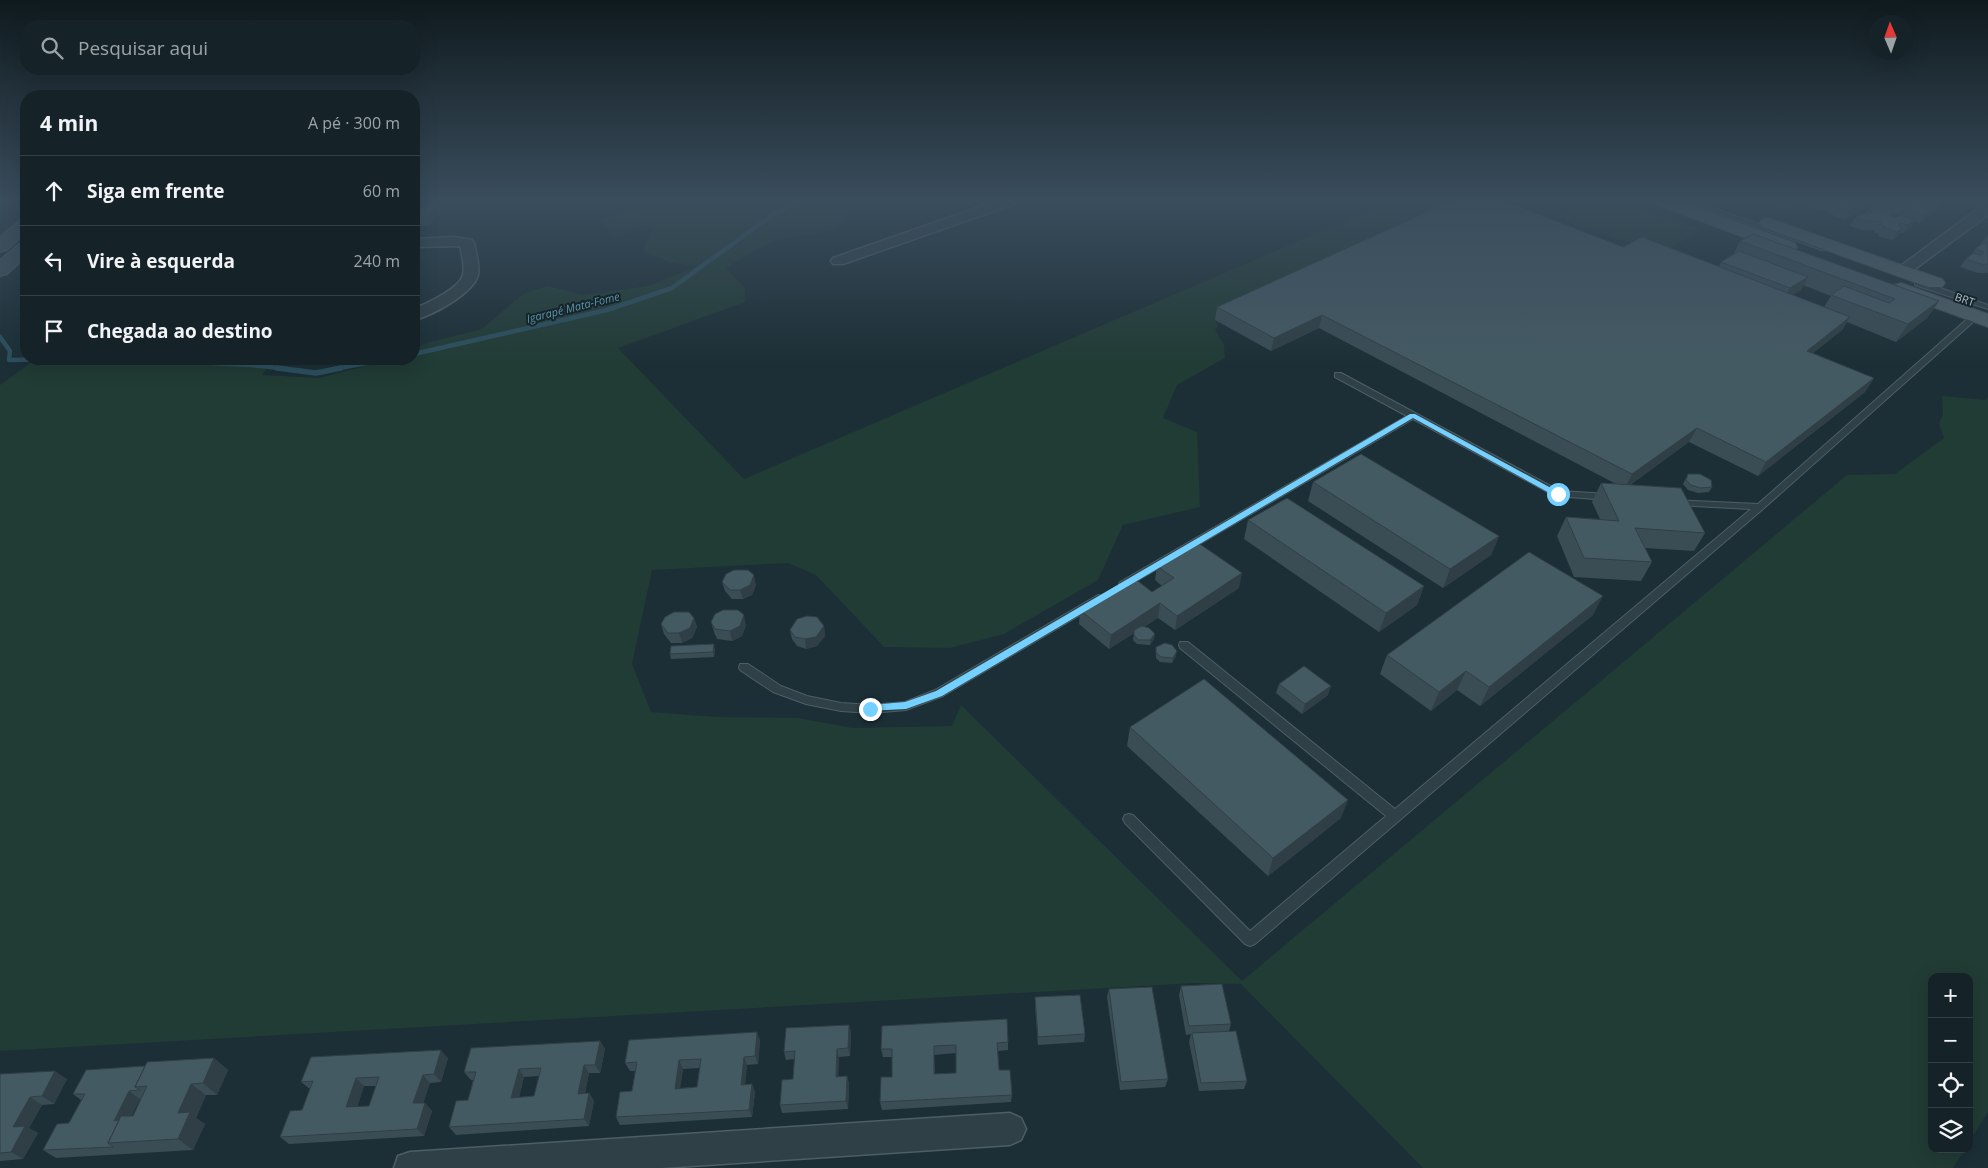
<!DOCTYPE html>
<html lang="pt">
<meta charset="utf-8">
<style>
body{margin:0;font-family:"Open Sans",sans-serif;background:#222f34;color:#f1f3f6}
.controls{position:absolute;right:15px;bottom:15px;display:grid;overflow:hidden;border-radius:10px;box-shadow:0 5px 20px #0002}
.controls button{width:45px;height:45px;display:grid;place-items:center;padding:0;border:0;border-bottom:1px solid #344045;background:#152328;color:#f1f3f6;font:25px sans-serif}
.compass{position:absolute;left:1868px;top:15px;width:45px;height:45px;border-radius:50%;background:#152328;box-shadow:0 5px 20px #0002;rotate:358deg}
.stop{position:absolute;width:15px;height:15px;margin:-11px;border:4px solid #74d1ff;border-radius:50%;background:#fff}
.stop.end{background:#74d1ff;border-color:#fff;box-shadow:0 1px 5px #0008}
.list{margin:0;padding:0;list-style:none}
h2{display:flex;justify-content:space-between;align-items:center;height:65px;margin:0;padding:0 20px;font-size:21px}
h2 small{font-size:16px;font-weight:400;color:#9da4a8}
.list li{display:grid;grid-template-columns:32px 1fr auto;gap:15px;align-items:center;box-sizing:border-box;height:70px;padding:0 20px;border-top:1px solid #344045}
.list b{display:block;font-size:19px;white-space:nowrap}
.list em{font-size:16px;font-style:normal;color:#9da4a8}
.icon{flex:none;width:28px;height:28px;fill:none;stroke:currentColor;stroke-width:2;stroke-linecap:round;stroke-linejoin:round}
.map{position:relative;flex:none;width:1988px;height:1168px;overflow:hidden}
.search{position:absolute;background:#152328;box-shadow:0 5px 20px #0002;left:20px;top:20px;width:400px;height:55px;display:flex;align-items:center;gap:12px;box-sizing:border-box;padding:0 18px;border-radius:20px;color:#9da4a8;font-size:19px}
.panel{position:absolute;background:#152328;box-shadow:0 5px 20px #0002;left:20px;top:90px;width:400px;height:275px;border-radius:20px}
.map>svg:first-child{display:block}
.green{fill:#213b35}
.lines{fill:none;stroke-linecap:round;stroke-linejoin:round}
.stream-far1{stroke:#2c4f5e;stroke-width:4.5}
.stream{stroke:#2c4f5e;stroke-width:5.5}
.lane-casing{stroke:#4d5e65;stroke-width:2}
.street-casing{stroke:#4d5e65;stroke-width:3}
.secondary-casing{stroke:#4d5e65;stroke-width:2}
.primary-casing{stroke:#3c4c53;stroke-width:2}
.lane{fill:#304047;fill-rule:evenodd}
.street{fill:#304047;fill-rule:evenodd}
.secondary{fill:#3d515a;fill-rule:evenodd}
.primary{fill:#4d6067;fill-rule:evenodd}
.wall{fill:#3a4d55;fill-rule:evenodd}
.shaded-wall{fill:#303f45}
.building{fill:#445a63;stroke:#303f45;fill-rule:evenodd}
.route{fill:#74d1ff}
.labels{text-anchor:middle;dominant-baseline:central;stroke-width:4;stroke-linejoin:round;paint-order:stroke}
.far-street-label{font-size:11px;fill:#a9bcc5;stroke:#16252b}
.far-water-label{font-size:11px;font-style:italic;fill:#5e93a8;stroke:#16252b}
</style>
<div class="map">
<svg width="1988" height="1168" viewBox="0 0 1988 1168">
<rect width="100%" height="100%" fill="#1c2f36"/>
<path class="green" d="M672,201H851C845,241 814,230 785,238C763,244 744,256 726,269L745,288V302L618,348L744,479L1392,201H1474L1215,320L1218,326L1215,330L1224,345L1225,358L1177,385L1163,418L1197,432L1200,507L1123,525L1098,580L1004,634L950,648L884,647L816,575L788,563L652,570L632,664L651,712L717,717L798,718L853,728L952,726L961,705L1242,981L1847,475L1895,474L1944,438L1939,423L1943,414L1942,396L1985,400L1988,397V1112L1969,1142V977H1932V1149H1965L1953,1168H1423L1241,984L1194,983L0,1051V385L36,359H274L262,375L319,378L393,359H414V349L426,343L482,329L523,294L547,286L585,295L648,286L698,266L672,263L643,251L653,228L611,237L601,219L650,205Z
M1567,201H1622L1701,230L1669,249L1638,244L1580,229L1560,216L1579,205Z"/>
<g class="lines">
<path class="stream-far1" d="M0,337L10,351L9,360L71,359
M414,354L607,310L672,288L771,216L800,201
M125,359L251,365L287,369
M334,369L389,359"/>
<path class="stream" d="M277,368L316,373L341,368"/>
<defs>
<path id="lane" d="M1685,201H1694L1827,249L1822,250Z
M1915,281H1921L1988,305V309L1915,285Z
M1969,314H1972L1976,316L1972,323L1763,509L1255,944L1250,946L1245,944L1125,823L1123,819L1125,815L1129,814L1133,815L1250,931L1386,816L1180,648L1179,645L1180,642H1188L1395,809L1751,509L1675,505L1670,502L1672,500L1758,504L1966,320Z
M1335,373H1341L1560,491L1608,494L1613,497L1608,500L1555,496L1413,419L1128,586H1120L1119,584L1120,582L1407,416L1335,377Z
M1098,595L1102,596L1103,599L1102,602L943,696L906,710L871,713L841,711L806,704L773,692L740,670L739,667L740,664H748L781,686L807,696L841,703L871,705L905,702L935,690Z"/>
<path id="street" d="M996,201H1016L1014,204L843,264H833L831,261L833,258Z
M1988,204V215L1908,274H1898L1896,271L1898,268L1983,205Z
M453,237L472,240L474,243C476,253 480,265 478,275C473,294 431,316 414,320V309C427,303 459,289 463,275C465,266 462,255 460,246L414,247V239Z
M1010,1113L1021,1118L1026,1129L1021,1140L1010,1145L661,1168H394L398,1156L410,1152Z"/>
<path id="secondary" d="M26,219V233L7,250L0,252V237L20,220Z
M26,242V257L7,274L0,276V260L19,244Z"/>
<path id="primary" d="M1654,201H1679L1795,243L1797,247L1795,251H1781L1657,205Z
M1768,218L1942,279L1945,283L1942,287H1928L1762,227L1759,223L1762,219Z
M1901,283L1988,314V327L1894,293L1891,289L1894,285Z"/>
</defs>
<use href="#lane" class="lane-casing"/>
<use href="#street" class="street-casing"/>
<use href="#secondary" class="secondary-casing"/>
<use href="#primary" class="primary-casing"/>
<use href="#lane" class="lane"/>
<use href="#street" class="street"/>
<use href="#secondary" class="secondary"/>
<use href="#primary" class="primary"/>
</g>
<path class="wall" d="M421,201H439L438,203L442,211L429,226H414V218L424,204H422Z
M1763,201H1798L1786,209Z
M1809,201H1868L1864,208L1856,213L1853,212L1851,216L1845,220L1832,215L1833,213L1828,212L1829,210H1817L1806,206Z
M1884,201H1943L1940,203L1937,212L1930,216H1927L1925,219L1920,223L1914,221L1910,228L1903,233H1900L1898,236L1892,240L1878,236L1879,234L1874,232L1875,230H1862L1850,226L1855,218L1865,214L1867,211L1879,208ZM1892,213L1900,214H1903L1902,215L1907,217L1896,218L1890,216Z
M1988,235V273H1978L1960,267L1966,259L1973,253L1975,249L1980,245L1986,237Z
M1740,241L1939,301L1927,318L1896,342L1847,322L1842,330L1813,353L1874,378L1865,392L1758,476L1689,442L1630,485L1705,533L1694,551L1645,548L1652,562L1641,581L1574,577L1557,536L1566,517L1600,519L1592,502L1601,483L1616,484L1319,328L1271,351L1215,320L1217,307L1623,247L1719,266L1721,262L1733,255ZM1803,285L1831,296L1824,307L1793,295L1801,290Z
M1688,474L1712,487L1709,492L1698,493L1688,490L1683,484Z
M1313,482L1499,536L1491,555L1443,588L1308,501Z
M1248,520L1424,586L1417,605L1379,632L1244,539Z
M1157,566L1239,588L1175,630L1158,618L1144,627L1154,639L1150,645L1137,644L1133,640L1134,633L1109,649L1079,624L1080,610L1152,592L1162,586L1155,580Z
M722,582L756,585L752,595L743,599H732L725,591Z
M1593,615L1480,706L1457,690L1431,711L1380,674L1387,655Z
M694,618L697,627L692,638L682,643H671L664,634L661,624Z
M711,622L746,625L742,636L732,641L717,639L714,632Z
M824,626L825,636L817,646L806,649L797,646L792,639L790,630Z
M1156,647L1176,656L1172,663L1160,662L1156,658Z
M715,649L714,657L671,659L670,654Z
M1279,684L1328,695L1302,714L1276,693Z
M1130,727L1341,818L1268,876L1127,746Z
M1181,986L1231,1024L1229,1031L1247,1081L1244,1089L1199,1091L1189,1042L1191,1034L1186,1035L1179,995Z
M1109,989L1168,1079L1165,1087L1120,1090L1107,997Z
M1035,997L1085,1034L1084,1042L1038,1045L1035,1006Z
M849,1025L851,1033L850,1056L839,1057L838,1076H847L849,1084L848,1109L782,1113L780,1105L793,1079L794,1059L786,1060L784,1052Z
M760,1040L758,1064L747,1065L745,1085L752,1084L755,1092L752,1117L620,1125L616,1117L632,1091L635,1071H630L625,1063ZM700,1068L697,1087L680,1088L683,1069Z
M600,1041L605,1049L600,1073H589L585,1094L589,1093L594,1101L589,1126L456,1135L449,1127L468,1100L473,1080H471L464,1072ZM539,1076L534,1096L519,1097L524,1077Z
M1008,1042V1050L998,1051L999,1070L1012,1095L1011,1102L882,1110L880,1102L892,1077V1057H883L881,1049ZM956,1053V1073L935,1074L934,1055Z
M214,1058L228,1070L217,1095H206L196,1118L205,1124L193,1150L56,1158L43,1150L69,1123L81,1100L73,1094L145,1066ZM140,1099H141L133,1116H131Z
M448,1058L441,1082L430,1083L423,1103H425L432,1111L424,1136L289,1144L280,1137L302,1110L310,1089L301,1082ZM364,1086H377L369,1106L357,1107Z
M0,1074L67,1079L54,1104L42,1105L29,1128L38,1133L23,1159L0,1161Z"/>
<path class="shaded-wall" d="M1790,201H1798L1786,209Z
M1867,201H1868L1864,208L1856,213L1861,205Z
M439,203L442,211L429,226L426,218Z
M1942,203L1937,212L1930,216L1935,208Z
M1910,205L1907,207L1903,214H1900L1905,206Z
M1856,208L1851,216L1845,220L1850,212Z
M1930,211L1925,219L1920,223L1925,215Z
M1915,220L1910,228L1903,233L1908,225Z
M1903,228L1898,236L1892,240L1897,232Z
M1808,277L1801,290L1783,301L1790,288Z
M1939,301L1927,318L1896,342L1908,324Z
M1322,315L1319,328L1271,351L1274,338Z
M1850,317L1842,330L1799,364L1807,351Z
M1874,378L1865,392L1758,476L1766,462Z
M1697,428L1689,442L1625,488L1632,474Z
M1499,536L1491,555L1443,588L1450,569Z
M1242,573L1239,588L1175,630L1177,616Z
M754,575L756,585L752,595L743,599L740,590Z
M1424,586L1417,605L1379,632L1386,613Z
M1603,596L1593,615L1480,706L1489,687Z
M1160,603L1158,618L1109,649L1111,635Z
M744,615L746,625L742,636L732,641L730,631Z
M694,618L697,627L692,638L682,643L679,633Z
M824,626L825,636L817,646L806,649L805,639Z
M1155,634L1154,639L1150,645V640Z
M714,644L715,649L714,657L713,652Z
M1177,651L1176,656L1172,663L1173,658Z
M1466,671L1457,690L1431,711L1439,692Z
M1331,686L1328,695L1302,714L1305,704Z
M1348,800L1341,818L1268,876L1273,858Z
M849,1025L851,1033L850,1056L848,1048Z
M757,1032L760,1040L758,1064L755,1056Z
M600,1041L605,1049L600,1073L595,1065Z
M837,1049L839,1057L838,1084L836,1077Z
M441,1050L448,1058L441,1082L434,1074Z
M744,1057L747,1065L744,1093L741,1085Z
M214,1058L228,1070L217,1095L203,1083Z
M679,1060L683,1069L679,1097L675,1089Z
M584,1065L589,1073L583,1102L578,1094Z
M519,1069L524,1077L517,1106L511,1098Z
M55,1071L67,1079L54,1104L42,1096Z
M423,1075L430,1083L421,1111L413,1103Z
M847,1076L849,1084L848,1109L846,1101Z
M356,1078L364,1086L354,1115L346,1107Z
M191,1084L206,1095L196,1118L205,1124L193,1150L178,1139V1113Z
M752,1084L755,1092L752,1117L749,1110Z
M129,1091L140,1099L129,1122L114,1121Z
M589,1093L594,1101L589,1126L584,1119Z
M30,1097L42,1105L29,1128L38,1133L23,1159L11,1152L13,1127Z
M425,1103L432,1111L424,1136L417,1129Z"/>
<path class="building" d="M1451,201H1505L1623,247L1642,237L1850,317L1807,351L1874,378L1766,462L1697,428L1632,474L1322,315L1274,338L1217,307Z
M1819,201H1867L1861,205L1855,203L1850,206L1856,208L1850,212L1836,207L1839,206L1833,204L1836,202Z
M1883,201H1934L1942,203L1935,208L1929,206L1924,209L1930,211L1925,215L1911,210L1912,209L1907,207L1910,205L1905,206Z
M425,203H439L426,218H414V212Z
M1874,206L1893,212L1888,215L1896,218L1900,215L1915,220L1908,225L1901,223L1897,226L1903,228L1897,232L1883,227L1885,226L1879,224L1882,222L1866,221L1855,218L1863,213L1868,215L1872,212L1867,211Z
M1753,234L1939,301L1908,324L1831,295L1844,286L1889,303L1895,299L1740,241Z
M1983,243L1988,245V264L1984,265L1966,259L1973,253L1980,255L1984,252L1975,249Z
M1739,251L1808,277L1790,288L1721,262Z
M1361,454L1499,536L1450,569L1313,482Z
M1688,474H1700L1711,480L1712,487L1700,488L1691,485L1686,480Z
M1601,483L1681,488L1705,533L1635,528L1652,562L1584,558L1566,517L1619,521Z
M1287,498L1424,586L1386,613L1248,520Z
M1197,542L1242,573L1177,616L1160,603L1111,635L1080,610L1134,578L1152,592L1174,578L1157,566Z
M1529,552L1603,596L1489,687L1466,671L1439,692L1387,655Z
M734,570H748L754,575L750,585L740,590H730L722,582L726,574Z
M723,610H738L744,615L740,626L730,631L715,629L711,622L715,614Z
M674,612H689L694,618L690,628L679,633H668L661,624L665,617Z
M807,616L817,617L824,626L816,637L805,639L795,637L790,630L797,619Z
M1142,626L1149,628L1155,634L1150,640H1138L1134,635V630Z
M1165,643L1172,645L1177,651L1173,658L1161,657L1156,653V647Z
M714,644L713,652L670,654L671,646Z
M1304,666L1331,686L1305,704L1279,684Z
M1204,679L1348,800L1273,858L1130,727Z
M1222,984L1231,1024L1189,1026L1181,986Z
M1152,987L1168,1079L1121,1082L1109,989Z
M1080,995L1085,1034L1038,1037L1035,997Z
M1007,1019L1008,1042L997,1043L999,1070H1010L1012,1095L880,1102L881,1077H892V1049H881L882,1026ZM956,1045V1073L934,1074V1046Z
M849,1025L848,1048L837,1049L836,1077L847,1076L846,1101L780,1105L782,1080L793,1079L795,1051L784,1052L786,1028Z
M1236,1031L1247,1081L1201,1083L1192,1033Z
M757,1032L755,1056L744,1057L741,1085L752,1084L749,1110L616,1117L620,1092L632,1091L637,1062L625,1063L629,1040ZM701,1059L697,1087L675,1089L679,1060Z
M600,1041L595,1065H584L578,1094L589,1093L584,1119L449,1127L456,1101L468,1100L476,1072H464L471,1048ZM541,1068L534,1096L511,1098L519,1069Z
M441,1050L434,1074L423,1075L413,1103H425L417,1129L280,1137L290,1111L302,1110L313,1081L301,1082L311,1057ZM379,1077L369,1106L346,1107L356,1078Z
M214,1058L203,1083L191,1084L178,1113L190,1112L178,1139L108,1143L121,1116H133L147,1086L135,1087L147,1062Z
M145,1066L135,1087L140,1090L129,1091L114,1121L119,1120L108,1143L113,1147L43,1150L57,1124L69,1123L85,1094H73L86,1070Z
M55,1071L42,1096L30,1097L13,1127L25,1126L11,1152L0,1153V1074Z"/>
<linearGradient id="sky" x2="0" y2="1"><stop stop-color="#0f1a1e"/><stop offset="0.55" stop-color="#3a4d5d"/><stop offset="1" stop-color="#3a4d5d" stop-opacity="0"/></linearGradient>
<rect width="1988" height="364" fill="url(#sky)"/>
<path class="route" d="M1410,414H1415L1562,494L1555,496L1413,418L942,696L906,709L867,711L866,709L870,705L905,702L936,691Z"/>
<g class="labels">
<g class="far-street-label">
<text transform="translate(1965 299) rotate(19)">BRT</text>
</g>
<g class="far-water-label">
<text transform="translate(573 307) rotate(-14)">Igarapé Mata-Fome</text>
</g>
</g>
</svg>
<div class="controls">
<button>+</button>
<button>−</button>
<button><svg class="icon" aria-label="locate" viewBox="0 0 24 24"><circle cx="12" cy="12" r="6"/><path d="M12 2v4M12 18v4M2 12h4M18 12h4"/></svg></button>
<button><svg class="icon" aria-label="layers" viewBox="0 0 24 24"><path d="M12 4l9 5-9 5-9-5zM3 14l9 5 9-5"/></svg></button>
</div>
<svg class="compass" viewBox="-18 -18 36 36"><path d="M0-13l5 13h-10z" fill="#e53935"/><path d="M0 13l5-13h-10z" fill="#9da4a8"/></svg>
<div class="stop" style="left:1558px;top:494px"></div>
<div class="stop end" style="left:870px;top:709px"></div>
<div class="search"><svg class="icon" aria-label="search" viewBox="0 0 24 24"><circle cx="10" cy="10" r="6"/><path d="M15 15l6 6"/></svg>Pesquisar aqui</div>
<section class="panel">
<h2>4 min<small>A pé · 300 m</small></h2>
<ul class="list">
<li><svg class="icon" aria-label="ahead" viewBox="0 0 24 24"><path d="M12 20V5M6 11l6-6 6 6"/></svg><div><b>Siga em frente</b></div><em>60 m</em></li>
<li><svg class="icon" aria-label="left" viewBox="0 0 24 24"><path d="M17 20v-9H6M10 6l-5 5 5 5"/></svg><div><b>Vire à esquerda</b></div><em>240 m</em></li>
<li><svg class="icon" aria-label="arrive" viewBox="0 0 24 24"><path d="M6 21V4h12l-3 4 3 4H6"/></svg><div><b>Chegada ao destino</b></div></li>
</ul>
</section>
</div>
